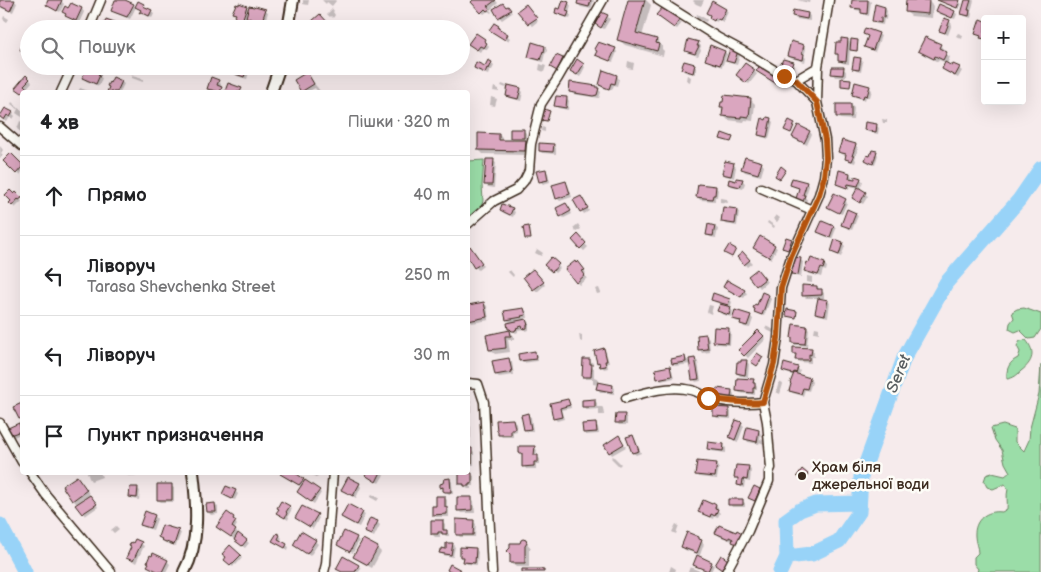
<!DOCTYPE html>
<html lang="uk">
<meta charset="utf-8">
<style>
body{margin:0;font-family:"Balsamiq Sans",sans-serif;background:#f6f6f6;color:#202124}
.controls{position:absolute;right:15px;top:15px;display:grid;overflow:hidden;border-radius:5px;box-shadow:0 5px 20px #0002}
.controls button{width:45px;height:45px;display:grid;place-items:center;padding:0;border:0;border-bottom:1px solid #e0e0e0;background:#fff;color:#202124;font:25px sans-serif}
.stop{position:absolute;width:15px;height:15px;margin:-11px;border:4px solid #b45309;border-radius:50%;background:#fff}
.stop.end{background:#b45309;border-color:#fff;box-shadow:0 1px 5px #0008}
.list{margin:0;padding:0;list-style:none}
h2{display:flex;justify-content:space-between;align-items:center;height:65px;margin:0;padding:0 20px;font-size:21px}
h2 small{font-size:16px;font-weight:400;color:#757577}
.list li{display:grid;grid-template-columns:32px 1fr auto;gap:15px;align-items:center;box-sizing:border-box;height:80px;padding:0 20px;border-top:1px solid #e0e0e0}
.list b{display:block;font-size:19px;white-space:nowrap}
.list p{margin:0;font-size:16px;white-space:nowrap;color:#757577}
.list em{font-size:16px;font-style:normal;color:#757577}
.icon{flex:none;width:28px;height:28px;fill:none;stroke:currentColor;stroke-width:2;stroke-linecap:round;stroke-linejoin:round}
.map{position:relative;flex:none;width:1041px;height:572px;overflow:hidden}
.search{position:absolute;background:#fff;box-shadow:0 5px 20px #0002;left:20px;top:20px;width:450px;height:55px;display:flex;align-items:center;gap:12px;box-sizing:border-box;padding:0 18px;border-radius:28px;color:#757577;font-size:19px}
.panel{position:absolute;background:#fff;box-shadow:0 5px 20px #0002;left:20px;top:90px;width:450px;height:385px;border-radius:5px}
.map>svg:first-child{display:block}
.green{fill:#9bdda8;stroke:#6b8463}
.shadow{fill:#0003}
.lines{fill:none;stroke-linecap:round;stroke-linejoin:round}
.river{stroke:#98d3f8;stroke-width:15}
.building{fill:#daa6bf;stroke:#3b2a1e}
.minor-casing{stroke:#3b2a1e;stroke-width:11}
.tertiary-casing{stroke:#3b2a1e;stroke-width:14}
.minor{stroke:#fdfcf7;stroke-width:8}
.tertiary{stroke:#fdfcf7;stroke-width:10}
.route{stroke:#b45309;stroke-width:6}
.poi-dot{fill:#3b2a1e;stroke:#fdfcf7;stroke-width:2}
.labels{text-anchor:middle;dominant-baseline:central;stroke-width:5;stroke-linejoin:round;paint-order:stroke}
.poi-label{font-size:15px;fill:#3b2a1e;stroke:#fdfcf7;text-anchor:start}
.water-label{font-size:16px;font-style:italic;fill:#575d5f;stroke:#fdfcf7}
</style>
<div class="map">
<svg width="1041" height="572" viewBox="0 0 1041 572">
<rect width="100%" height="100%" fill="#f6ebec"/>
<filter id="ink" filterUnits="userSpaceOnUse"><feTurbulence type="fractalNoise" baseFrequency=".02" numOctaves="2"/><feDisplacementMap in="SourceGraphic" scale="10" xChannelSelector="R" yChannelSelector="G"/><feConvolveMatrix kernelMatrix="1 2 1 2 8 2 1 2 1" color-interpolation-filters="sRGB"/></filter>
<g filter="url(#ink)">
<path class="green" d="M484,160L482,185L483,201L481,207L468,220V161Z
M1024,308L1041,314V329L1035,338L1029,339L1020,330L1015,332L1009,329L1010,323L1014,318L1012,312L1017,309Z
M1026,340C1036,352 1033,362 1021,371C1017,375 1014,378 1007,379C1006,369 1009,362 1018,358L1020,352L1017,346L1020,341Z
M1041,365V572H977L978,569L974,564V557L978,553C978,547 975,542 975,536C974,520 986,510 1002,512L1007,509C1008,502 1006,496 1008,489L1005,484L993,489L987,487L984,481L986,475L992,473L1005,476L1010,472L1005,463L1002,450L995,440L991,428L1003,425L1015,429V442L1024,451L1029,440L1030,428L1039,394Z"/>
<path class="shadow" d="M0,0L14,1L17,3L13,12L0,7Z
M53,0H60L64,4L60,12L50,7Z
M117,0H122L132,4L136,8L138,2L154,14L152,18L144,14L142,11L136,7L130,19L115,13L113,10Z
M303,0H309L308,5L303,4Z
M322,0H335L336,1L332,6L327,2L326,4Z
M475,0H495L498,3L490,10L492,12L491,13L488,11L484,14L473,2Z
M578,0H594L591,9L581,7L578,4L579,0Z
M629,0H646L651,5L642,36L657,40L662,46V49L664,51L663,56L625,45L619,40Z
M694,0H704L701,6L696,4L693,1Z
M797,0H810L809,3Z
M853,0H869L871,2L869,16L865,15L862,13V11L855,10L853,7Z
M907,0L929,2L933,6L932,18L911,16L906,12Z
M938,0H955L962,4L959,9Z
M966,0H974L971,12L972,14L971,18L965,16L962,14Z
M569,3L571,6L569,13L571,16L570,19L559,15L556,12L561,10Z
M712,3L726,10L728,12L723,22L718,19L717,22L713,20L712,16L707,13Z
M71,4L82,9L84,12L79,23L69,18L64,12L69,9Z
M246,7L249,9L265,10L268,12L264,26L254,24L247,16L245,22L239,20L236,18L237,15L234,13Z
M331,7L334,11L333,12L335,15L333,18L331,16L330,17L327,14L332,9Z
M528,8L538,21L532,26L519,11Z
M663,8L682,23L677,29L661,18Z
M885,8L887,11L886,20L884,19L883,25L876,24L873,21Z
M510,10L512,13L502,20L499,17Z
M938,11L954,12L957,14L955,19L940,14Z
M697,14L706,19L707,20L706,22L696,18L695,17Z
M808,14L810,16V21L796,19L793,16Z
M4,16L9,19L7,22L3,19Z
M607,16L610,19L604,29L596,24Z
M44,21L51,26L49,29H40Z
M949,21L952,24L948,35L944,33L941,30Z
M498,27L500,29V31L510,38L508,41L494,32Z
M958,33L963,35L962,39L956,36Z
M864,34H878L881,36L875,52L868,49L865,46L869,37Z
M29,37V56L21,50Z
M484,40L489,47L487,50L483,47L480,52L472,46Z
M847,40L852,45L857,41L858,42V51H853L850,48L849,64L842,63L839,60V56L836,54Z
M698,43L701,46L700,49L701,50L698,56L689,53L686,51Z
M940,45L944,50L943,52L950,57L947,64L953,67L954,65L962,71L958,78L946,72L943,69L946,63L939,60L938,62L924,55L920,51Z
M804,46L806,49L804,56L806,58L805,62L791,58L788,55Z
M545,47L547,50L546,54L545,53L543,62L532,59L530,57Z
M615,49L617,52L613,62L599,57L597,55Z
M725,52L727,54L722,67L709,62L706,60Z
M737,52L740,55L737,65L730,63L728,61Z
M562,59L565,62L560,72L551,67Z
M860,59L863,62L861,72L856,71L853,68Z
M628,61L634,63L633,69L627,68Z
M491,63L494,66L492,70H490L488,75L478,71L475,68H486Z
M540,64L546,66L544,72L539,70Z
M793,64L795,66L794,72L784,69L782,66Z
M583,65L585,67L580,77L574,73Z
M121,66H137L132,76L143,79V82L132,78V77L133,74L127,72Z
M236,66H251L247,79L237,76L234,73Z
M694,66L697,68L695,74L685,72L683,69Z
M843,69L846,71V77H835L833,74Z
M99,71L102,74L100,77L102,78L99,86L86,81L84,78Z
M754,71L757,74L749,84L740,78Z
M604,72L617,76L619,79L617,86L614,85L612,90L603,88L600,85Z
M760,74L779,77L782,80L778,85Z
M687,75L691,77L690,82L686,80Z
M309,76L316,86L317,87L320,91L318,92L315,88L307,92H303L302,91Z
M26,77L32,82L26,89L28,91L27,92L22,93L17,88Z
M218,81L221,84L220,88L223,91V92H215L211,91L208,88Z
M121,82L124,84L120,92H110L108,91L110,88Z
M502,84L507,86L506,88L501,86Z
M494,87L499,89V92L493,91Z
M869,87L872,90L870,97H866L865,100L856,97L854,95Z
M80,88L91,92H78Z
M596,88L601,92L599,98L573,94L570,91Z
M520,89L523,92L521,101L510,98L507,95Z
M491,97L497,99L495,106L490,105Z
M725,97L751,100L755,104L753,121L745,120L744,122L728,120L723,115L724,109L722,107L724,104Z
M567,98L569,101L568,110L558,108L556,106Z
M12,102L17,107L22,111V117L16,113L18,109L11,104Z
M851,105L854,108L853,120L840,119L838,117Z
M12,113L15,116L13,119L10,117L7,122L1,117Z
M882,119L887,120V123H883Z
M771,120L773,122L769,139L762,137L759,135L767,121Z
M20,121L22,122V133L17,129Z
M876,125L879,128L878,134L868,132L865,129Z
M542,127L545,128V132L541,131Z
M524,131L526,133V140H524L529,146V155L483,154L479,150L499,135L503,139V141H515L511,138Z
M809,132L812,134L807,145L796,140L794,137Z
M553,145L556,148V154L542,153L540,151Z
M855,145L858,148L855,159L856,160L855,163L849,161L846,159L847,155L842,154L840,151Z
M0,146L3,150L1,153L3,155L0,158Z
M876,153L878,155L875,165L869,163L867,160Z
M11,155L22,166V172L20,175L5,161Z
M493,161L496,163L494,188L488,187L485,184Z
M761,163L764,166L761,176L745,172L743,169Z
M733,164L736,167L734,178L726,176L723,174Z
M545,170L548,173L550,182L543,184L540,181Z
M850,174L852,176V180L860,179L863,181L860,190L868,196L863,204L856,200L859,188L850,186L849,189L840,186L837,184Z
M742,180L745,183L743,189L732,186L730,184Z
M565,182L568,185L572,197L560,201L557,198Z
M806,183L809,186L805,198L807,199L806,203L800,201L797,198L800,189L794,187L791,185Z
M716,187L718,190L717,197H715V201L700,200L698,197Z
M16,194L22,202V201L15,208L11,203L14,196Z
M720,198L727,199L728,203L720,202Z
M583,200L589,211L584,214L575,201Z
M845,200L847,203L842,214L831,209Z
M566,204L572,214L564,218L561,216Z
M512,209L515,212L513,217L504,213L501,210Z
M736,210L739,212L737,226L725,224L722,221Z
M855,214L858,216L852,230L845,227L843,224Z
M776,215L780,218L777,222L773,219Z
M768,221L775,226L774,228L767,223Z
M823,222L834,227L836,229L832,239L822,235L819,232Z
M578,224L581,229L576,232L573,228Z
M715,227L718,229L716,238L710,237L707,234Z
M577,236L588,247L584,251L573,240Z
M842,243L845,246L841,257L835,254L832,252Z
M774,246L777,248L771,259L755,248Z
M470,248L483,266L478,270L468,256V250Z
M537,249L543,253L541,256L535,253Z
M743,254L752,263L747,267L739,257Z
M551,259L560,268L555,273L546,265Z
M801,260L803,262L801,277L795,276L792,273Z
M824,264L827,267L826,271L823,270L821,277L808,273L806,270Z
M580,265L586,273L584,274L587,278L579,285L577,282Z
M510,270L514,275L513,277L508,272Z
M536,273L545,285L537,292L525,277Z
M760,273L767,282L760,288L750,276Z
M807,276L812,277V283L807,282Z
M725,287L744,291L747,293L744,298L728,290Z
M817,287L824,293V298H806L803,295Z
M599,288L601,293L597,294L595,289Z
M762,294L769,296L771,299L764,316L758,314L756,311Z
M712,299L730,300L732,302L730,308L733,311L731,317L721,314L719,311L721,304L715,302Z
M828,301L830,303L828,317L820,315L817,313Z
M484,303L487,306L489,320L472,323L469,320L468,306Z
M709,305L713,306L711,314L707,312Z
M524,309L527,312L528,318H524L529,323V330L526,331L524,329L518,330V332L516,333L513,331L510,332L514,336V340H508L510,352L495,354L490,350L488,336L512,331L509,329L511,323L507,320Z
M750,316L753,319L750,328L744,327L742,324V323L736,321L734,318Z
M767,326L774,330L773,333L765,329Z
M807,327L809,329L807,346L795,345L793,342Z
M815,327L819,328V333L814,332Z
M728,329L731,332L730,345L717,344L714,342Z
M758,331L766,339L748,358L740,350Z
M579,334L582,335V342L580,341Z
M706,335L709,338L710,352L702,353L700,350L698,336Z
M811,349L814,352V357H811V363L799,362L797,359V356L794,353Z
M604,350L606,352L609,363H607L608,368L604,369L598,362Z
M534,353L537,355L538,361L523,363L520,361Z
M685,358L691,363L695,359L698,362L701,381L696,382L693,379L691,364L675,366L673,363Z
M509,360L512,362L514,375L499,377L496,375Z
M590,361L593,363L592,367L594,368V377L599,379L598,383L612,386L615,388L614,394L600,392L598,389V385L593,384V379H586L583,376Z
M747,362L749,364L748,377L740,376L737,373Z
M670,367L672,370L674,378L661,381L659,378Z
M797,368L800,371L798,375L810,379L812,382L809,391L805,390L803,396L793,393L790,391L795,376L786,373L783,371Z
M753,380L757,387V390H755V395L740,393L737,391Z
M779,382L783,384L780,394L776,392Z
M732,391L734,394V400L720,398L717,396Z
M469,399L471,401V412H468V399Z
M568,400L570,403L571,408L561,410L564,419L557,421L554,418L551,404Z
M594,400L597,403V407H602L603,408L604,415H599V409L586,410L584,407Z
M729,409L731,412V419L717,418L714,415Z
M528,415L531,417L533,431L528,432L525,430Z
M624,416L627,418V425H619L617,423Z
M497,421H514L516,424L517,431L513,432V437H502L500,435Z
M741,423L744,426L738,442L733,440L730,437Z
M468,424L471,427V438H468Z
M18,425L21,428L22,433L14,437L11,434Z
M596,425L598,427L599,434L586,435L584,433Z
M759,431L761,434L760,439L764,440L765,444L761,443L760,442L759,444L748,442L746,439Z
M633,436L635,439L641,453L636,455L633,453Z
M619,437L626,447L612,455L610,452Z
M724,446L726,448V453L711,451L708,448Z
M534,447L537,450L536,456L540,459V464H536V469H526L524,466L523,456L520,453Z
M468,449H471L474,452V465H468Z
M613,456L621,464L619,466L611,458Z
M716,464L719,467L717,479L699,477L697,474Z
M748,467L751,470L750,482L745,481L744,488L741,487L738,485L739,480L736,478Z
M87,472H100L102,477L91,481L89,478Z
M126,472H144L145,475L128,476Z
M156,472H169V474L159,475Z
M308,472H320L317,478Z
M368,472H384L385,473L379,483L367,475Z
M471,474L474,476V486H471V489H468L460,483Z
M284,476L303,480L321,493L314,504L301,494L302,487Z
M77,477L81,481L90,495V496L98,507L85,516L78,505L73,500Z
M450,479L452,482L453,494H449L441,487Z
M359,484L361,487L356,498L345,492Z
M171,486L174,488V502H161L158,500Z
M137,488L140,491L139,500L133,499L130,497Z
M754,488L762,493L758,503L750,498Z
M235,491L238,494L235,500L226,497L224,494Z
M372,494L379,498L377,501L370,497Z
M444,497L447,500V508L449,510V517H436L434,514Z
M471,498L474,501L475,513H461L458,510Z
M742,501L745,503V507H732L730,504Z
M215,504L218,507V514L211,515L208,512Z
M713,505H716L718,507L717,510L720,513L718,517L714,516L713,519L702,514L699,511Z
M289,507L292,509L288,516L289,517L288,520L278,513Z
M146,513L155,516L157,519L153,530L144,527L141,524Z
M362,513L365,515L359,527L345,520L342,517Z
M317,515L319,518L313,529L297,518Z
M233,518L236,520L235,522L237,525L234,530L238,533L237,534L249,543L245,548L221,529Z
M442,521L445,524V532L449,534V536H446L444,534H440V537H435L432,534Z
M473,521L476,524L475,537H460L457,534Z
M377,522L380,525L374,537L365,531Z
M676,524L679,526L676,534L672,532Z
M116,526L119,529L114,533L111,530Z
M178,531L181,533L176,546L165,543L160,537Z
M737,532L744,536L740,546L736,544L732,540V541L719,536L717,533Z
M280,536L282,538L280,541L289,547L288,550L274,541Z
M356,538L359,541L353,553L341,548L338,545Z
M699,538L704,544L700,555L685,550L682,547Z
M136,540L144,546L136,563L128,558Z
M315,541L318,544L310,556L294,545Z
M525,541L531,548L529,550V567H516L511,563L520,544Z
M452,544L455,547L453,557L443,555L441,553L447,550Z
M230,547L242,558L236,565L235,564L233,567L225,560Z
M377,548L381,552L372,568L359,561L355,556Z
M476,549L478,552L477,565L467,564L464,561L465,559L461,556Z
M167,561L170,564L166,572H158L148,566Z
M711,563L714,565L711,572L697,567L695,564Z
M358,566L361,568L359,572H342L337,568Z
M671,566L676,569L675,572H669Z
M690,567L702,572H688Z"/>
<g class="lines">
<path class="river" d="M0,525L25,572
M787,557L786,520L800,510L816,504L859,503
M780,572L787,557L812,554L839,541L859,512L861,477L904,358L946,283L1019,200L1041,168"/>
</g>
<path class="building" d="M0,0H15L10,11L0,6Z
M48,0H62L57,11L46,5Z
M115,0H125L134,4L127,17L111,11Z
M473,0H496L488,6L490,9L487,11L485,9L481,13L471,2Z
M563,0L569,2L566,11L569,12L567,17L555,13L556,8L560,9Z
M578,0H591L589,7L577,4Z
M628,0H645L636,33L657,39L656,43L659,44L657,51L617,40Z
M852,0H868L867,14L861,13V9L851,8Z
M906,0H929L928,14L905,12Z
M937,0H960L957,8Z
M965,0H971L968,10H970L969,16L961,14Z
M138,1L144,4L143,6L152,10L149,16L141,12L139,13L141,10L135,7Z
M712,1L726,9L720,20L715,18L714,21L709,18L710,15L706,13Z
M71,3L82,8L76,21L65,16L66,14L62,12L65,6L68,8Z
M239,3L247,6L242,21L234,18L236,14L232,13L236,4L239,5Z
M503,3L506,7L508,6L511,10L498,18L493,9Z
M526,4L537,18L528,24L517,11Z
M875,4L885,7L884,18L881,17V23L872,21Z
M939,4L955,11L952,18L936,11Z
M249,6L254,7L255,6L266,9L261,24L250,21L251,19L246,17Z
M663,7L680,19L674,28L656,15Z
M793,10L808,13L807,19L792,16Z
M601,12L608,15L601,28L595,24Z
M320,14L330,25L326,29H319L312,21Z
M944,18L950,20L945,33L939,31Z
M106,19L120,24L119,26L123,28V29H103Z
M980,19L985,21V39L980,38L981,36L975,34Z
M494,23L499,26L498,28L508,34L505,40L489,30Z
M865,28L879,33L873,50L864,47L868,36L863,34Z
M476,33L485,39L484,41L487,43L484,48L480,46L477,50L468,44Z
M25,34L29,35V45L25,53L20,50L23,43H22L24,39L23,38Z
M925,37L941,44L939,48L947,52L943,60L935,56L934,59L918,51Z
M841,38L848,39L846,62L838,61V54H835L836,42H841Z
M688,39L699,42L697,46H699L695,54L685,51Z
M851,39L858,40L857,51L850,50Z
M791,41L804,45L802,53L804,54L803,60L787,56Z
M532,42L545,46L544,52L543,51L540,60L528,57Z
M598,42L616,48L610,61L595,55L597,51L594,49Z
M710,45L725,51L720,65L705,60Z
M730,49L738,51L734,63L726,61Z
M556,55L563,58L557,71L550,67Z
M854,57L861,58L859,70L852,69Z
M577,59L584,64L577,75L570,71Z
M783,59L794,62L791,70L780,66Z
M488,60L492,62L489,69L487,68L485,73L474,68L476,62L485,66Z
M684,61L695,64L693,73L681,69Z
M945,62L952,66L953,64L960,67L955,76L942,69Z
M745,63L755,70L746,83L736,75Z
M761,64L780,76L775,83L756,71Z
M88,66L100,70L98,74L100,75L96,84L82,78Z
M235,66H248L244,77L233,73Z
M832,67H844L843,75L831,74Z
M603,70L617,75L615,84L611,83L609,89L599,85Z
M307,72L314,84L301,92L294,80Z
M26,75L30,79L24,85L27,88L22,93L15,88Z
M113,77L122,81L117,92H107L109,87L107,86L109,82L110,83Z
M211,77L219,80L217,85L222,87L220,92L207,89Z
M841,78L851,79L850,87L841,86Z
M570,82L597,86V88H599L597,95L593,96L569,92Z
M855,82L870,86L867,96L864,95L863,98L852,95Z
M228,83L242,88L240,92H229L225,91Z
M508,85L521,88L518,99L506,96Z
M724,95L751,98L749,117L741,116V118L722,116L723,107H720L721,102H723Z
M556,96L567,97L566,108L554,106Z
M836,104H851V117H836Z
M5,108L13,112L10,117L7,115L4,120L0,117V116Z
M544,109L550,111L547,121L541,120Z
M767,117L771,118L767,137L758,135L762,118L766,120Z
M789,120L795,123L791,133L784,130Z
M865,122L877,124L876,132L864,130Z
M798,125L810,131L804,143L792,137Z
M510,129H524V138H510Z
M478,133L499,134V140H526L525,151L478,150Z
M722,133L733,137L731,142L720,139Z
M842,140L856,144L852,156H854L852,161L845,159L846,154L838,152Z
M539,143L554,144L553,152L539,151Z
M872,150L877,151L873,164L865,160L867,155L870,156Z
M11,153L22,164V167L16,174L3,161Z
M745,157L762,162L758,174L741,169Z
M486,159H494L492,185H484Z
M725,161L734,163L731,176L722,174Z
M781,166L786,170L780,179L775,176Z
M546,169L548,180L539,182L536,171Z
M839,170L850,173L849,178L855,179V176L861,178L858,186L848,184L847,188L836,184Z
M736,178L743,179L740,187L728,184L729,179L736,181Z
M792,178L807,182L803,195H805L803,201L796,199L799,188L790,185Z
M566,181L570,194L556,199L552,185Z
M698,184L716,186L715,195H713L712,199L696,197Z
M858,187L866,192L860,203L852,198Z
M10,190L14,194L16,192L22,198L19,200L18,199L12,206L9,203L11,201L5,195Z
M834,193L846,199L839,213L827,207Z
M581,196L588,208L580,212L573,200Z
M566,203L571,211L560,217L556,208Z
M502,204L513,208L510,215L500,210Z
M723,207L737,209L735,224L721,222Z
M847,209L856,213L850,228L841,225Z
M822,221L834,226L830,237L817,232Z
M708,224L715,226L713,236L706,235Z
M529,226L531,239H525L523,227Z
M578,234L586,243L580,249L572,240Z
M760,236L775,245L769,257L753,248Z
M786,237L792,239L788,250L782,248Z
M835,239L843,242L839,255L831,252Z
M729,245L736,249L732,257L724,253Z
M470,246L482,263L474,268L468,258V248Z
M743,252L750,260L744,265L737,257Z
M551,257L559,264L552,272L544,265Z
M794,257L801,258L798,275L791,274Z
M811,258L825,263L823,269L821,268L818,275L804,271L807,262L809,263Z
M575,261L576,263L578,261L585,270L582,271L585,275L576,283L565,269Z
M533,269L544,282L533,290L523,277Z
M757,269L765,279L756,286L748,276Z
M727,280L745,290L741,297L723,287Z
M802,285L817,286V289H822V295L802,296Z
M762,292L769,295L762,315L754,312L755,309L753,308L755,304L757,305Z
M713,293L730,299L728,305L711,300Z
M818,298L828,300L825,315L815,313Z
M484,302L487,317L468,321V305Z
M720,304L731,307L729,315L717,311Z
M524,308L526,315L521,316L522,317L506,320L504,311Z
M787,309L797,311L796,318L786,316Z
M735,310L751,315L747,326L740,324L741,321L732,319Z
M526,319L528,325H527V328L523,329L522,326L516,328L517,329L515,330V331H512L510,329H508L507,323Z
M793,324L807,326L805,344L792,343V338H791Z
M714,327L729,328L728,343L713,342Z
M510,330L511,336H505L506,348L489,350L486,335Z
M758,330L764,336L744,356L738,350Z
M706,334L708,349L698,350L697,335Z
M793,347L812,348L811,355L809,354V360H795L796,354H793Z
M604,348L607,361H605L606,366L600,367L599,362L597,363L594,351Z
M535,351L536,359L519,361L518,354Z
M757,353L763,357L757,366L751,362Z
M685,356L686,362L672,364L671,359Z
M509,358L512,372L495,375L492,361Z
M695,358L699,379L692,380L689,359Z
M583,359H590V364H592L591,377H582Z
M741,360H747L745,375L736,373L737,362H741Z
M784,363L798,367L796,373L794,372L793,374L782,371Z
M670,366L672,376L657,379L655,369Z
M794,373L810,378L807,389L803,388L801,394L789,391L791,384L790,383Z
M737,378L754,379L753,383H755V388H753V393L736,391Z
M598,382L613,385L612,392L596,389Z
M717,388L732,390L731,398L716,396Z
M568,399L570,405L560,408L562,417L553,419L550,403Z
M595,399V407H582V400Z
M22,403V418L19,419L13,407Z
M713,407L729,408V417L713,416Z
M528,413L531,429L524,430L521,415Z
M616,414H625L624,423H615Z
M513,419L515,428L514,430H511V435H498V431H497L496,420Z
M736,420L742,422L735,440L729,437Z
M19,423L21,431L10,435L8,428Z
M596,423L597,432L583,433L582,424Z
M747,427L759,430L757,442L744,439Z
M619,435L624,444L609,453L604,445Z
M633,435L639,451L632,453L626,437Z
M708,442L724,444L723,451L707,449Z
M519,446H535L534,455H538V462H534V466L522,467V453H519Z
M468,448H472V463H468Z
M697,461L717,463L715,477L695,475Z
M736,465L749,466L747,480L743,479L742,486L737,485L738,478H734Z
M802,469L808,474L803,481L797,476Z
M281,472H294L304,479L299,485L280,474Z
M367,472H381L376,482L365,475Z
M459,472L472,473V484H469V486H464V484H459Z
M77,476L87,490L72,501L62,486Z
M348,477L360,483L353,496L341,490Z
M450,478L451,492H445L443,491V487L440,488V484L443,483L444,479Z
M305,480L320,490L311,502L297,492Z
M157,484H172V500H157Z
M226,486L236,490L232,499L222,494Z
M754,486L760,489L755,501L748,498Z
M130,487H138L137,498L129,497Z
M90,495L97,504L82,514L75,505Z
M436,496H445V507H447V514L432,515V506H436Z
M457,497H472V510L457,511Z
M728,499H743V505H728Z
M703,500L712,504L713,502L716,504L715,508L718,509L715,516L711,514L710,517L698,512Z
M281,501L290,506L286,512L287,513L285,518L276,513L279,509L277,508Z
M215,503L216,512H207L206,504Z
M348,504L363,512L356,525L341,517Z
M302,506L318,514L310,527L295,518Z
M145,511L155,515L150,528L140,525Z
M227,512L234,517L233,519L236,521L232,527L236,530L231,537L216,527Z
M370,518L378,521L371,535L364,532Z
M456,519L474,520L473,535H456Z
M431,520H443V530H447V534H442V532H438V534H431Z
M162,525L179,530L174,545L161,540L162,539L158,537Z
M719,525L736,532L737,530L742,533L737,544L732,542L733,539L729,537V539L715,533Z
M301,531L316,540L307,554L293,545Z
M344,531L357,537L350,552L337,545Z
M687,532L699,537V539L702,540L697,553L681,547Z
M238,533L247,540L242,546L234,540Z
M277,533L280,535L278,539L287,544L285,548L272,541Z
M135,539L142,542L133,561L126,558L131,547L129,546L131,542L133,543Z
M363,539L378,547L368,565L353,557Z
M523,539L526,540L527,543L525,546V563H510V554L507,551L510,548V543H520L521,540Z
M446,543H453L451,555L439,553L440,550H442V548L446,549Z
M230,545L241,555L233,563H232L230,565L224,560L226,557L222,554Z
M460,547L476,548L475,563L463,562L464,557H460Z
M153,553L168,560L162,572H159L147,566L149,563L147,562L150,555L152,556Z
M697,555L712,562L708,571L693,565Z
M721,555L728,560L722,570L715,565Z
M343,556L359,565L355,572H342L336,569Z
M450,564L461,570L460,572H450L447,570Z
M522,569H542V570H544V572H522Z"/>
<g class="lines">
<defs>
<path id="minor" d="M658,0L717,37L743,51L784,76L796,80L817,102
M89,29L101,0
M796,80L818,67
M61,92L73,66
M0,127L22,146
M761,188L812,210
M468,224L494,201L516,190L524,181L529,171L531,144L541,104L558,78L603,0
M468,383L478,384L484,402L492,572
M626,398C646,392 670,385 691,390C698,391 703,396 709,398C725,403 747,404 763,402
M0,423L22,462
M30,472L46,495L111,572
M324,572L326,564L333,472
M726,572L748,531L769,481V472L771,468L767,422L763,402L774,365L778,338L781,288L791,257L819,195L824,177L826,158L825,140L817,102L818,67L829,0"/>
<path id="tertiary" d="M288,29L293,0
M271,92L280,66
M184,572C200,543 197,504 193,472"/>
</defs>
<use href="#minor" class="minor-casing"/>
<use href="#tertiary" class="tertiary-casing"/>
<use href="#minor" class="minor"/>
<use href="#tertiary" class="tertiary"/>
</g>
</g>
<g class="lines" filter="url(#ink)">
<path class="route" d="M708,398C726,401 745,404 763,402L774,364L778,338L781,288L791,257L819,195L824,177L826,158L825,140L817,102L796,80L784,76"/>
</g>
<circle class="poi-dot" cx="802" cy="476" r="5"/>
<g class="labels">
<g class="poi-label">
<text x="812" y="467">Храм біля<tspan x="812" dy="17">джерельної води</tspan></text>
</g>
<g class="water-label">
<text transform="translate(899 374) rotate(-68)">Seret</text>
</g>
</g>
</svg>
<div class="controls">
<button>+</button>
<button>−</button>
</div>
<div class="stop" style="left:708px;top:398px"></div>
<div class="stop end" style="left:784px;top:76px"></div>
<div class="search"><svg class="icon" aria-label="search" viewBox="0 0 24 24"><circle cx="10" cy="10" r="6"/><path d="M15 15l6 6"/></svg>Пошук</div>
<section class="panel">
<h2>4 хв<small>Пішки · 320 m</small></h2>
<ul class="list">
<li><svg class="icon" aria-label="ahead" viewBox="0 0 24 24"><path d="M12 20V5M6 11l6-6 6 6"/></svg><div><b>Прямо</b></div><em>40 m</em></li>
<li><svg class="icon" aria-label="left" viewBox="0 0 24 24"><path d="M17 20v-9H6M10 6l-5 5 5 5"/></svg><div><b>Ліворуч</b><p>Tarasa Shevchenka Street</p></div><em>250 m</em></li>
<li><svg class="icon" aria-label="left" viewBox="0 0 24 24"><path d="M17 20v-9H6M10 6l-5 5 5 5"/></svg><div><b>Ліворуч</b></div><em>30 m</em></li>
<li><svg class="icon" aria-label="arrive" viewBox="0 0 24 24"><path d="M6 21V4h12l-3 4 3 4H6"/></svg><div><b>Пункт призначення</b></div></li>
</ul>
</section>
</div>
